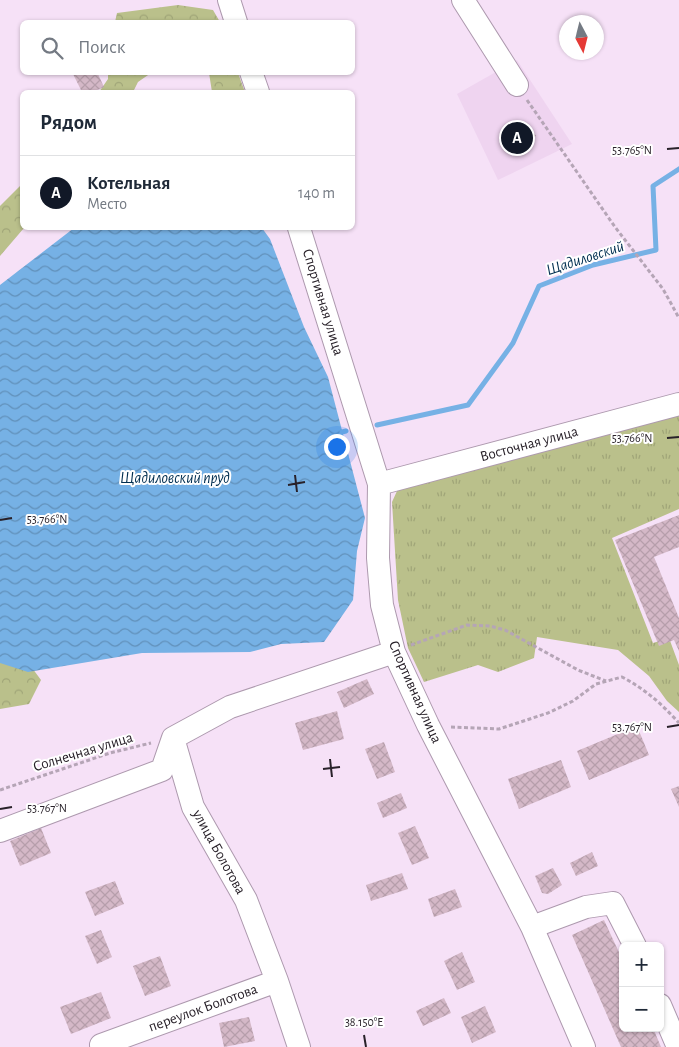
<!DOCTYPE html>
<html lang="ru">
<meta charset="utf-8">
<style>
body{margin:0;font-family:"Alegreya Sans",sans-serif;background:#f6f6f7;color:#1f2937}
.controls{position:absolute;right:15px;bottom:15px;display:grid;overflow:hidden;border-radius:8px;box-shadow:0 1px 4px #0004}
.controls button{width:45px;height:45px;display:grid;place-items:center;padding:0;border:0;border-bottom:1px solid #e0e1e3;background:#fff;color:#1f2937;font:25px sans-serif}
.compass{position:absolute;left:559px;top:15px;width:45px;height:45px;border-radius:50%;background:#fff;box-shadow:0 1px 4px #0004;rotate:173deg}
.you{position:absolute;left:336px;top:446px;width:18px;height:18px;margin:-12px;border:4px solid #fff;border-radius:50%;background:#1a73e8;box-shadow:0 0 0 8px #1a73e833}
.badge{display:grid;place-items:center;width:32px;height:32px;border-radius:50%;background:#111827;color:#fff;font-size:16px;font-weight:700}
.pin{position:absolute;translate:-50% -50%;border:2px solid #fff;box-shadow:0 1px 5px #0006}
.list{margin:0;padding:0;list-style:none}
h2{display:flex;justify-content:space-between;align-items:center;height:65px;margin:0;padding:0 20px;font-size:21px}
h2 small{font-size:16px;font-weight:400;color:#747a83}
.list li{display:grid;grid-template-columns:32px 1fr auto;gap:15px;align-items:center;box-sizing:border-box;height:75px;padding:0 20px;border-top:1px solid #e0e1e3}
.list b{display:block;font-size:19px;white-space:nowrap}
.list p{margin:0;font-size:16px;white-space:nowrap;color:#747a83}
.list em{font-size:16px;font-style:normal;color:#747a83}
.icon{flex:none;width:28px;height:28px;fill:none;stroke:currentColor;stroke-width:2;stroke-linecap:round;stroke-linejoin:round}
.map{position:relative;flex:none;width:679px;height:1047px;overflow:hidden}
.search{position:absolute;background:#fff;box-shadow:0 1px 4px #0004;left:20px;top:20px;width:335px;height:55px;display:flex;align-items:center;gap:12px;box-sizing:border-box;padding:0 18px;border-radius:8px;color:#747a83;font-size:19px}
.panel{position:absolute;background:#fff;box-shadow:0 1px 4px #0004;left:20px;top:90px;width:335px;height:140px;border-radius:8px}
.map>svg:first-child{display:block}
.built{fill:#efd4f0}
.grass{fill:url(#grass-tufts)}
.forest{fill:url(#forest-crowns)}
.water{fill:url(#water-waves)}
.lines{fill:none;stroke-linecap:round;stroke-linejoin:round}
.stream{stroke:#76b1e5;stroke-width:5}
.building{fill:url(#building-cross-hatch)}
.minor-casing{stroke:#ad99ae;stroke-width:24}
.path{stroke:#b5a5b6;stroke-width:3;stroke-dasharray:4 2.5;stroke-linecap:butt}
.minor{stroke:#fff;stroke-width:22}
.ticks{fill:none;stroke:#282129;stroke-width:2}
.labels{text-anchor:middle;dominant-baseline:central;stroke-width:4;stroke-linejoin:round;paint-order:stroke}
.street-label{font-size:15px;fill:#282129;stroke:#fff}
.water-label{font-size:16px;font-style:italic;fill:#002e50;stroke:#fff}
.ticks-label{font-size:12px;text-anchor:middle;fill:#282129;stroke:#fff;stroke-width:4;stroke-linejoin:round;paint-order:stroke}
</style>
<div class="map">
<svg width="679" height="1047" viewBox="0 0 679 1047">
<defs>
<pattern id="grass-tufts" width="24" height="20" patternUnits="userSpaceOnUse" patternTransform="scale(1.25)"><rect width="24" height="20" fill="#bac08b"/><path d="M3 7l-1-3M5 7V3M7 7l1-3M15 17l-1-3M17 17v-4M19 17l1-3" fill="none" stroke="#a0a578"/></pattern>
<pattern id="forest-crowns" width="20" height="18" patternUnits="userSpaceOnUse" patternTransform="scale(1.25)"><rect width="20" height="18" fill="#bac08b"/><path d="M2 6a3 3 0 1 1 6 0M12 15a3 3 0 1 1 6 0" fill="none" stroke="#a0a578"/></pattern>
<pattern id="water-waves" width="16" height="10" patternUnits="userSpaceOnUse" patternTransform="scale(1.25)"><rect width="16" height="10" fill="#76b1e5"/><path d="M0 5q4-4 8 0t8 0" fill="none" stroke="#6190ba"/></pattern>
<pattern id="building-cross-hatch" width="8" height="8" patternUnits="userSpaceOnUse" patternTransform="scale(1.25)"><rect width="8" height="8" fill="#d4b8c7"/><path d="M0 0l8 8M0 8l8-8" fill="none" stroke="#b69eab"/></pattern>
</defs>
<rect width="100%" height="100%" fill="#f6e1f7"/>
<path class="built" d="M517,60L572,144L498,180L457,94Z"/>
<path class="grass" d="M679,414V509L612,538L653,643L669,638L679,665V712L667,701L649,676L618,650L537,637L534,658L498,672L478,665L424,682L408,648L398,600L392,502L397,491L412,483Z"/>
<path class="forest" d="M178,5L213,10L220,22H115L117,13Z
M108,73H151L138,82L133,92H99L108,79Z
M209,73H238L245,92H212Z
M22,184L24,228L0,256V206Z
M0,635L10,638L41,680L29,704L0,709Z"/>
<path class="water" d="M74,228H262L270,239L304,327L328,377L365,518L357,551L353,600L324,642L281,644L250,652L142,653L28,672L0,663V285Z"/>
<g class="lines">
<path class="stream" d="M377,425L468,405L513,343L539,286L593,265L656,250L653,186L679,169
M342,432L346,431"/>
</g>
<path class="building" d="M72,72H97L104,87L93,92H82Z
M527,123L536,136L527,141L531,148L519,155L516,149L508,154L499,139Z
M679,515V547L654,557L679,618V651L674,640L659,646L615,540Z
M367,679L374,694L344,708L337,692Z
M337,711L344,739L303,750L295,723Z
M637,726L649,755L589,780L577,751Z
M384,742L395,772L377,779L365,749Z
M561,760L571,787L519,809L508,779Z
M679,786V807L671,789Z
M401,793L407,808L383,818L377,803Z
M415,826L429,858L412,865L398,833Z
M41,828L51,853L20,866L10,841Z
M592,852L598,866L576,876L570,863Z
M553,868L562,885L548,894L542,893L535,876Z
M402,873L408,889L371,901L366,885Z
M115,881L124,904L95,916L85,892Z
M455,889L462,907L434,917L428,899Z
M604,920L623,961V1028H653L661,1047H621L572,935Z
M101,930L112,957L97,964L85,936Z
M462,952L475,982L457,990L444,961Z
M160,956L171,986L145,996L133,966Z
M101,992L111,1018L71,1034L60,1007Z
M444,998L451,1013L423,1026L416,1011Z
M485,1006L496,1032L472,1043L461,1017Z
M249,1017L255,1041L224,1047L219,1023Z"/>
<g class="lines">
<defs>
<path id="minor" d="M229,0L236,22
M463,0L517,85
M251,72L258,92
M299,228L379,484L378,558L382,605L394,652L428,725L532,927L584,1047
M379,484L679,404
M0,831L162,770L173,738
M532,927L586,907L613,903L635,946
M660,1005L678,1047
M101,1045L277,981
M299,1047L277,981L246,900L193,807L173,738L230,707L394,652"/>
</defs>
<use href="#minor" class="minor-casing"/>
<path class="path" d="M527,100L615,227L663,289L679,318
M411,645L467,625L490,626L505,630L578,670L606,681
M451,727L499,729L548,713L573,701L596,684L622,677C645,689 662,704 679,723
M0,790L110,753L151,743"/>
<use href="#minor" class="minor"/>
</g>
<path class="ticks" d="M667,149L679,148M667,438L679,437M295,475L297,492M288,485L305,482M0,520L12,518M667,727L679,725M330,759L332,777M323,769L340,767M0,809L12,807M364,1035L366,1047"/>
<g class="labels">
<g class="street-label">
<text transform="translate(323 302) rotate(73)">Спортивная улица</text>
<text transform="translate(529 444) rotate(-15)">Восточная улица</text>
<text transform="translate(415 692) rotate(66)">Спортивная улица</text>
<text transform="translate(83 752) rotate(-17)">Солнечная улица</text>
<text transform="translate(219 852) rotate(61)">улица Болотова</text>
<text transform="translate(203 1008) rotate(-20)">переулок Болотова</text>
</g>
<g class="water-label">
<text transform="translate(585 258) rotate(-18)">Щадиловский</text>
<text x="175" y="478">Щадиловский пруд</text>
</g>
</g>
<g class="ticks-label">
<text x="632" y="154">53.765°N</text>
<text x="632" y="442">53.766°N</text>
<text x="47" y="523">53.766°N</text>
<text x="632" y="731">53.767°N</text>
<text x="47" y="812">53.767°N</text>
<text x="364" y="1026">38.150°E</text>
</g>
</svg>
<div class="controls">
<button>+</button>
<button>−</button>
</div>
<svg class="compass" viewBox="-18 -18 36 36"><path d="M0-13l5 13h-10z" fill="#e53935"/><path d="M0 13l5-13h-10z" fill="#747a83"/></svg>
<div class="you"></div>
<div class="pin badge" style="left:517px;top:138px">A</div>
<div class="search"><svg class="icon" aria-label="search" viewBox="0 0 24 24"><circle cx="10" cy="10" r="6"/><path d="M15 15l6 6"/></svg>Поиск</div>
<section class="panel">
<h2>Рядом<small></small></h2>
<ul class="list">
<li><span class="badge">A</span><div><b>Котельная</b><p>Место</p></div><em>140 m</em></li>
</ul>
</section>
</div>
